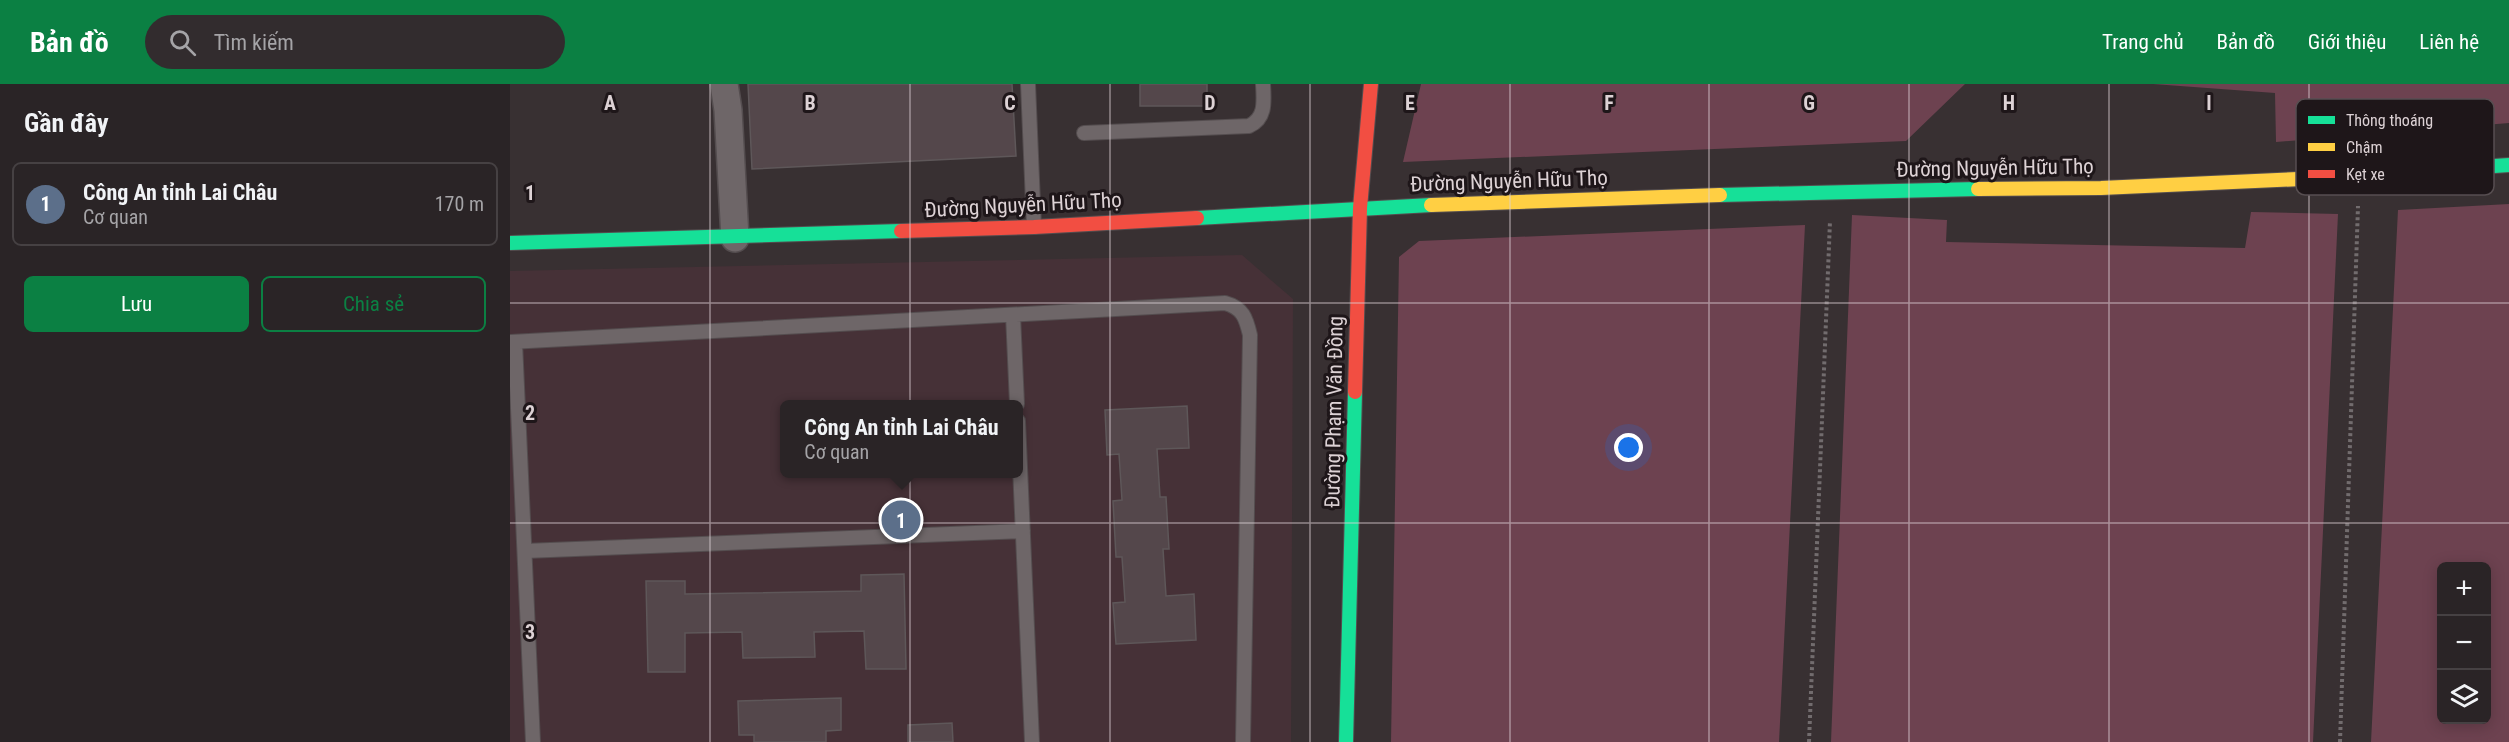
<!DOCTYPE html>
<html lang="vi">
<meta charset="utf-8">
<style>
body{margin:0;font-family:"Roboto Condensed",sans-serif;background:#322c2e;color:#f1f3f6}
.controls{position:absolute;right:18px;bottom:18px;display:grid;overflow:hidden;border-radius:9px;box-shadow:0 3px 15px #0003}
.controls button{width:54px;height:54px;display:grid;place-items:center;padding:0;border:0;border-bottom:2px solid #464143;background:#2a2426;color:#f1f3f6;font:30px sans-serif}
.you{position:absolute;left:1119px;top:364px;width:21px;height:21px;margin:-15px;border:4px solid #fff;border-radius:50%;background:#1a73e8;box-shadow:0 0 0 9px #1a73e833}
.badge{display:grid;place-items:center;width:39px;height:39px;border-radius:50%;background:#0b8043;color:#fff;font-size:20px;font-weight:700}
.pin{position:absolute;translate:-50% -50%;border:3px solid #fff;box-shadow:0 2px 6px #0006}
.popup{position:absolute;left:270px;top:316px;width:243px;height:78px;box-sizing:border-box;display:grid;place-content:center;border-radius:9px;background:#2a2426;filter:drop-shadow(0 2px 4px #0005);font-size:20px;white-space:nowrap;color:#a5a4a7}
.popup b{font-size:22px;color:#f1f3f6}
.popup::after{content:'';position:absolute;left:50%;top:100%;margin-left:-12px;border:12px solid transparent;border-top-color:#2a2426}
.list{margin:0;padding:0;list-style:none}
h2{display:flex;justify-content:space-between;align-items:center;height:78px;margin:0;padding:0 24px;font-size:26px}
h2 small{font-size:20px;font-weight:400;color:#a5a4a7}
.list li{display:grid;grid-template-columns:39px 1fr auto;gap:18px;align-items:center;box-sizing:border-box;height:84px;margin:0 12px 12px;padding:0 12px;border:2px solid #464143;border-radius:9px}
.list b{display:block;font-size:22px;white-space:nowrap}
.list p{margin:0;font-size:20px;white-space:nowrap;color:#a5a4a7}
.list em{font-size:20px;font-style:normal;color:#a5a4a7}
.actions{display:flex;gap:12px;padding:18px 24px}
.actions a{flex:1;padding:14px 0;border:2px solid #0b8043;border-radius:9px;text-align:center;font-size:21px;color:#0b8043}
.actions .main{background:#0b8043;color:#fff}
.icon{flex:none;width:33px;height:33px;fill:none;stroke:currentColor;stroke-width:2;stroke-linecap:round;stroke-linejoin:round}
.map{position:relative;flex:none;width:1999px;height:658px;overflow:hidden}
header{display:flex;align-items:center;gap:36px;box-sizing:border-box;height:84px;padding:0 30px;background:#0b8043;color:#fff}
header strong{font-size:28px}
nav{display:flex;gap:33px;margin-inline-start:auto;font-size:21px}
.search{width:420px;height:54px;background:#322c2e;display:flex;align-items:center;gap:15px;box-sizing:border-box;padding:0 21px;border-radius:33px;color:#a5a4a7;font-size:22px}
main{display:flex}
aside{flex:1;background:#2a2426}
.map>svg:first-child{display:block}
.built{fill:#463137;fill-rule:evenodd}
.green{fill:#6d4250;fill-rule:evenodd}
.building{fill:#54474b;stroke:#5e5759;stroke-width:1.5}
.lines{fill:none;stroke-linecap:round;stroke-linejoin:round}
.lane-casing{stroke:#544d4f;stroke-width:16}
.street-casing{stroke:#544d4f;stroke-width:30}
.fast-casing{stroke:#544d4f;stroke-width:16}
.slow-casing{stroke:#544d4f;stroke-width:16}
.jam-casing{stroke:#544d4f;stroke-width:16}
.path{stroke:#726c6e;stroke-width:4;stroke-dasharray:3 3;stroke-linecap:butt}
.lane{stroke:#6e6668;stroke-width:14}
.street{stroke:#6e6668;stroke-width:27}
.fast{stroke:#16e098;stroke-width:14}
.slow{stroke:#ffcf43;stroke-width:14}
.jam{stroke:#f24e42;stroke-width:14}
.grid{fill:none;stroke:#ddd2d5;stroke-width:1.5;stroke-opacity:0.55}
.labels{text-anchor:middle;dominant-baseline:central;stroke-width:6;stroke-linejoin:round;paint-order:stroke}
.street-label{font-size:21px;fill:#ddd2d5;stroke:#1e1619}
.key{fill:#1e1619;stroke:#574e51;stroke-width:1.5}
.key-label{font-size:16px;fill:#ddd2d5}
.grid-label{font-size:20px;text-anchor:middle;font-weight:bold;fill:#ddd2d5;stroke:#1e1619;stroke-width:6;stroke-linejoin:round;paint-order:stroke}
</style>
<header>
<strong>Bản đồ</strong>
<div class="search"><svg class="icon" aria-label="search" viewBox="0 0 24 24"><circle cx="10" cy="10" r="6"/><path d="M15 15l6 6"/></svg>Tìm kiếm</div>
<nav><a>Trang chủ</a><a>Bản đồ</a><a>Giới thiệu</a><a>Liên hệ</a></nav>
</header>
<main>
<aside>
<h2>Gần đây<small></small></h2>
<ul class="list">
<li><span class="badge" style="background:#5c6f8a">1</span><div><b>Công An tỉnh Lai Châu</b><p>Cơ quan</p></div><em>170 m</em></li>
</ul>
<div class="actions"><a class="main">Lưu</a><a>Chia sẻ</a></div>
</aside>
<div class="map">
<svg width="1999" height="658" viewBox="0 0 1999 658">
<rect width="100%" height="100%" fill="#383032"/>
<path class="built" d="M732,171L783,215L781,658H0V187ZM274,320H508V390H274Z"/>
<path class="green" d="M911,0H1455L1396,57L893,78Z
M1643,0H1999V39L1766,58L1765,9Z
M1999,120V658H1861L1888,126ZM1976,482V636H1932V482Z
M1741,128L1828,130L1803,658H1321L1342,131L1437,136L1436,158L1735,164Z
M1295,141L1269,658H881L889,173L909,157Z"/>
<path class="building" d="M238,0H502L506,72L242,85Z
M630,0H697V22H630Z
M677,322L679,364L647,365L650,413H656L659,465H653L656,512L684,510L686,556L606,560L603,519L615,518L612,473H606L603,417L612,416L609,370L597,371L595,326Z
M394,490L396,585H356L354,547L304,548L305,573L233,574L232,548L175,549V588H138L136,497H175V510L351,507V491Z
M331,614V646L316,647V658H244V651H229L228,617Z
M442,639L443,658H398V641Z"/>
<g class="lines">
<defs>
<path id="lane" d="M518,0L524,143
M574,49L739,42C756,34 754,18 753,0
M503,231L507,320
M0,258L715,219C733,224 736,234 740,251L733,658
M5,258L23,658
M508,337L522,658
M15,467L513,447"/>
<path id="street" d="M214,0L218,26L225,154"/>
<path id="fast" d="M1812,94L1999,81
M1210,111L1468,105
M687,134L921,121
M0,159L391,147
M836,658L845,308"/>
<path id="slow" d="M1468,105L1591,104L1812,94
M921,121L1210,111"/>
<path id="jam" d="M391,147L524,143L687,134
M845,308L850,124L861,0"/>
</defs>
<use href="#lane" class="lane-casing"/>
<use href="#street" class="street-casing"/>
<use href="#fast" class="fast-casing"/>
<use href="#slow" class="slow-casing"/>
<use href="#jam" class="jam-casing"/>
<path class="path" d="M1299,658L1320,137
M1830,658L1848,122"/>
<use href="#lane" class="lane"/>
<use href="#street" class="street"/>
<use href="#fast" class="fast"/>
<use href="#slow" class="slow"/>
<use href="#jam" class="jam"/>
</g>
<path class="grid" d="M200,0V658M400,0V658M600,0V658M800,0V658M1000,0V658M1199,0V658M1399,0V658M1599,0V658M1799,0V658M0,219H1999M0,439H1999"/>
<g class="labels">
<g class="street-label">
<text transform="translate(1485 84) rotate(-1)">Đường Nguyễn Hữu Thọ</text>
<text transform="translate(999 97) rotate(-2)">Đường Nguyễn Hữu Thọ</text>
<text transform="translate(513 121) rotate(-3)">Đường Nguyễn Hữu Thọ</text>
<text transform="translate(824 328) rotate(-89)">Đường Phạm Văn Đồng</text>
</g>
</g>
<rect x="1786" y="15" width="198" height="96" rx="9" class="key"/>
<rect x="1798" y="32" width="27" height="8" fill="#16e098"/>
<rect x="1798" y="59" width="27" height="8" fill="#ffcf43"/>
<rect x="1798" y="86" width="27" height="8" fill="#f24e42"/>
<g class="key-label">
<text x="1836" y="42">Thông thoáng</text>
<text x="1836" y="69">Chậm</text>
<text x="1836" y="96">Kẹt xe</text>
</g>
<g class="grid-label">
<text x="100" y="26">A</text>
<text x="300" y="26">B</text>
<text x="500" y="26">C</text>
<text x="700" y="26">D</text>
<text x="900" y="26">E</text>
<text x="1099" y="26">F</text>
<text x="1299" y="26">G</text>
<text x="1499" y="26">H</text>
<text x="1699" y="26">I</text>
<text x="20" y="116">1</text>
<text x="20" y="336">2</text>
<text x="20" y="555">3</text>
</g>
</svg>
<div class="controls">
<button>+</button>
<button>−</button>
<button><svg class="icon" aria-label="layers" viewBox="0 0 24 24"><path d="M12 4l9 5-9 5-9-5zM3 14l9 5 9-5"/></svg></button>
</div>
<div class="you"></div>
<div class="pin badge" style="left:391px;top:436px;background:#5c6f8a">1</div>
<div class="popup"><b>Công An tỉnh Lai Châu</b>Cơ quan</div>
</div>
</main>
